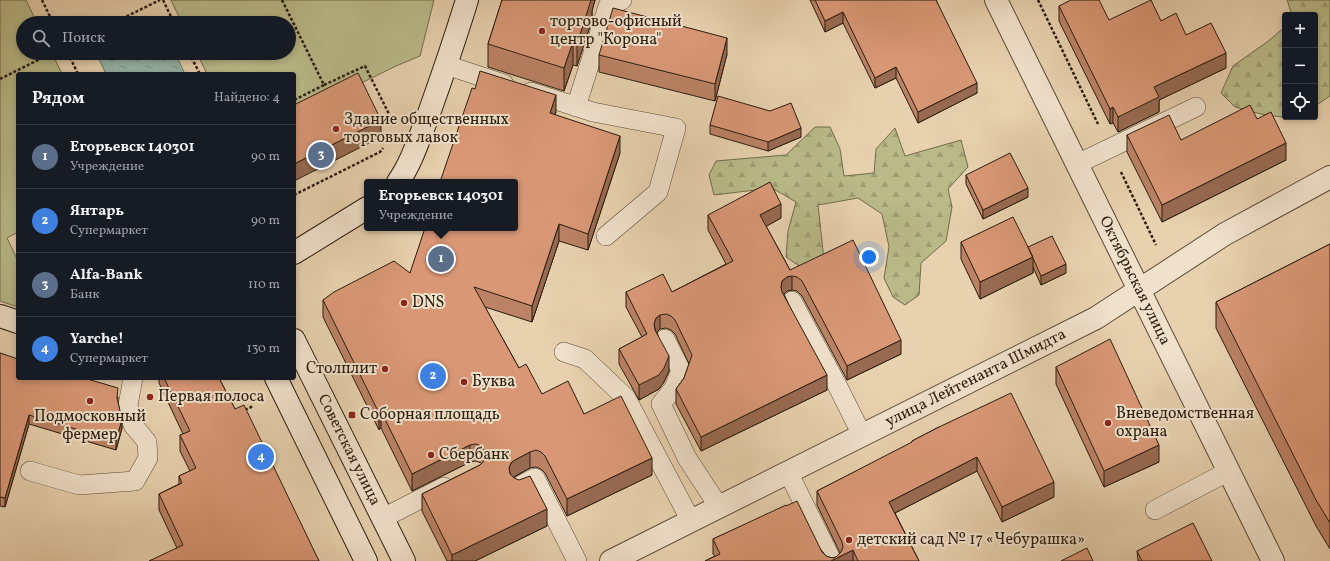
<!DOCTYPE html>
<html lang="ru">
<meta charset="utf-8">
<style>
body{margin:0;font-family:Vollkorn,serif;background:#20242c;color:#f1f3f6}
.controls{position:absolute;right:12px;top:12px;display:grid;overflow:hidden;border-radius:4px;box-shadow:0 2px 6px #0003}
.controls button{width:36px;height:36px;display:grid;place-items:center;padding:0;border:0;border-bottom:1px solid #363941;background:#171b24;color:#f1f3f6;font:20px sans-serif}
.you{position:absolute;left:869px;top:257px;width:14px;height:14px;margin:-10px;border:3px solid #fff;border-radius:50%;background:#1a73e8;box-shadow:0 0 0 6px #1a73e833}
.badge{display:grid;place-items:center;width:26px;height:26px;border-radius:50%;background:#0b8043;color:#fff;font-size:13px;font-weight:700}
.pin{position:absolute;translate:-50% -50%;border:2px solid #fff;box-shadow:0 1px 4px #0006}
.popup{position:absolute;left:364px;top:179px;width:154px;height:52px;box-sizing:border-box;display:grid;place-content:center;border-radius:4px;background:#171b24;filter:drop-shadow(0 1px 3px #0005);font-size:13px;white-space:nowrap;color:#9ea1a6}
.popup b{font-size:15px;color:#f1f3f6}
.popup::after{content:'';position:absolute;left:50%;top:100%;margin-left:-8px;border:8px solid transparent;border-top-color:#171b24}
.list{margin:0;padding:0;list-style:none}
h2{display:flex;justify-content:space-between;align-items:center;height:52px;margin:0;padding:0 16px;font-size:17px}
h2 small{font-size:13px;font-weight:400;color:#9ea1a6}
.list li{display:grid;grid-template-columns:26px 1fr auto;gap:12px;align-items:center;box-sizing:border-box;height:64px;padding:0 16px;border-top:1px solid #363941}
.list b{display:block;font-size:15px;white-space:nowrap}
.list p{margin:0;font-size:13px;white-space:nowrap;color:#9ea1a6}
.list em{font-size:13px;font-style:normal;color:#9ea1a6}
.icon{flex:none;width:22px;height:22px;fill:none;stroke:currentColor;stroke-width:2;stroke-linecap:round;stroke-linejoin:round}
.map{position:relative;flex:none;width:1330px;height:561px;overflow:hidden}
.search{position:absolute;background:#171b24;box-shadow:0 2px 6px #0003;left:16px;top:16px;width:280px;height:44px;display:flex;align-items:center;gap:10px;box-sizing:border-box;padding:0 14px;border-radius:22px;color:#9ea1a6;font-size:15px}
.panel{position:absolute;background:#171b24;box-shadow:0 2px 6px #0003;left:16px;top:72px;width:280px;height:308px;border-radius:4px}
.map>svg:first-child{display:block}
.green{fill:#b9ba88;stroke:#726c4b}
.forest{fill:url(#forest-firs);stroke:#726c4b}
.water{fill:url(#water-ripples);stroke:#6b796d}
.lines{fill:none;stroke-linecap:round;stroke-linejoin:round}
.service-casing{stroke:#5a4a36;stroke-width:20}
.minor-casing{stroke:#5a4a36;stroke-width:24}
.tertiary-casing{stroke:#5a4a36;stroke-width:24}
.secondary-casing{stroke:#2a1d0e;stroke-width:24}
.path{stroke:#2a1d0e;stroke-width:2.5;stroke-dasharray:3 2;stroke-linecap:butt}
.service{stroke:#f0e1cb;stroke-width:19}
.minor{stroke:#f0e1cb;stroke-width:22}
.tertiary{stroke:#f0e1cb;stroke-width:22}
.secondary{stroke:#f0e1cb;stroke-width:22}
.wall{fill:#bb8265;stroke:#2a1d0e}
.shaded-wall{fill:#986a52;stroke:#2a1d0e}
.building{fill:#d99775;stroke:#2a1d0e}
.poi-dot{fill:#8f2418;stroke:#f0e1cb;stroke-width:1.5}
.labels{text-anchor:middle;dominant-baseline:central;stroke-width:4;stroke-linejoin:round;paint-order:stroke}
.poi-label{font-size:16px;fill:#2a1d0e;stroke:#f0e1cb;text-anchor:start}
.street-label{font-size:16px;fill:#2a1d0e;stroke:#f0e1cb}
</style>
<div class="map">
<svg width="1330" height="561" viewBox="0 0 1330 561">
<defs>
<pattern id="forest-firs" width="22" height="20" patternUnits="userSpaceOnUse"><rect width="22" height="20" fill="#b9ba88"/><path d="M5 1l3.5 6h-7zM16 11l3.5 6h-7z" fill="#9f9f74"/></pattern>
<pattern id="water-ripples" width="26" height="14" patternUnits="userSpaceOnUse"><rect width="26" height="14" fill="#97b7ad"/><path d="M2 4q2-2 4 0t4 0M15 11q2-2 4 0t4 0" fill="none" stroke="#7b948b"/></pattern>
</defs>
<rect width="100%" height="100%" fill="#e8d1af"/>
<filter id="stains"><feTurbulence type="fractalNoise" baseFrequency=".005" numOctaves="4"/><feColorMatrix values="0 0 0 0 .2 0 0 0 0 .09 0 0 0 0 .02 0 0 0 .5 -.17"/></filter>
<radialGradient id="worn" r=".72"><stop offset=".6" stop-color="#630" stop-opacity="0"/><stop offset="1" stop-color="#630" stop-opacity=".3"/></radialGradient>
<path class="green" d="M0,0H26L37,23H23V53H52L62,74H18V232L7,238L18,261V307L0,301Z
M171,0H434L420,56L396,66L294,116V74H207L197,53H289V23H182Z"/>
<path class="forest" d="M1287,0H1330V96L1315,106V15H1292Z
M1285,27V117H1299L1295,119L1261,114L1235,107L1221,93L1233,66L1267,42Z
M815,127H830L840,149L844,176L874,173L876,149L895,128L905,156L961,140L968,167L948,189L952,207L946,241L921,263L919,295L905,305L893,297L884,278L889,247L882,214L858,198L818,205L824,260L805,270L786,257L788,231L796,202L772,188L714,195L709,175L716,161L786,155Z"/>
<path class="water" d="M96,53H175L185,74H106Z"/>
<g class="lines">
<defs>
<path id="service" d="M446,65L504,84
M531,92L593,112L676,128L658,192L606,236
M576,107L608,6L622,0
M1077,164L1196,107
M792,301L837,385L862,435
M665,339L681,370L674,388L661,404L687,458L719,507
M564,352L585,359L626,398L691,521
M30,471L79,485L135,481L148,458L147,442L133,425L128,405L133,378
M788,472L832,561
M520,486L535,478L577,561
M1155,510L1229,471
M383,518L444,487"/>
<g id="minor">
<path id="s1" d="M611,561L1096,318L1225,234L1330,177"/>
</g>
<g id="tertiary">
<path id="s2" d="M996,0L1273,561"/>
</g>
<g id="secondary">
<path d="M398,182C412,162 419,138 428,116C442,77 455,39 467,0"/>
<path d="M294,253L367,208"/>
<path d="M0,316L18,322"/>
<path id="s3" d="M294,340L404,561"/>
<path d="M276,378L366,561"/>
</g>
</defs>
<use href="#service" class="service-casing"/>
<use href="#minor" class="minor-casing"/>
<use href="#tertiary" class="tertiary-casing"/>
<use href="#secondary" class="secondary-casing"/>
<path class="path" d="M42,0L53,23
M163,0L174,23
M282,0L324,85L294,100
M1038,0L1098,124
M113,23L160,0
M68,53L78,74
M189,53L200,74
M0,79L52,53
M324,85L365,66L394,124
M1121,172L1156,245
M294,195L380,152L383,148
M245,410L253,406"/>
<use href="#service" class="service"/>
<use href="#minor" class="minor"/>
<use href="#tertiary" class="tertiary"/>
<use href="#secondary" class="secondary"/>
</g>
<path class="wall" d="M502,0H595L592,11V20L577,66L573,65L564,91L488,67V44Z
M810,0H936L977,93L918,123L896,78L875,88L843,23L825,32Z
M1059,6L1109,20L1161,21L1186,35L1226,68L1159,100V112L1118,132L1113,123L1110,124L1059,21Z
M727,54L715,101L599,72V55Z
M556,112L555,115L620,153L588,250L559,241L532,322L485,307L519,368L542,394L584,414L652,475L567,516L545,473L541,469L536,467L530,468L513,478L547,526L475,561H447L422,511V494L482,464L481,463L476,461L470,462L412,491L381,428L379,430L323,317V300L410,273Z
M1257,119L1286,160L1162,222L1127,152V135L1181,140Z
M710,125L801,137L768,151L710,134Z
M966,175L1028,197L983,219L966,184Z
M708,215L781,218L766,226L790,270L901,354L847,380L802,296L797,291L792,290L787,291L784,294L827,390L701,451L676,404V389L684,378L689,364L675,334L671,330L666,328L660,329L657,332L669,371L664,382L659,389L639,400L619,364V349L642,337L626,307V292H672L726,264L708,230Z
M961,242L1028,247L1066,273L1041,285L1033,267V273L980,299L961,259Z
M1330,244V549L1316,526L1216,328V302Z
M0,353L118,397V401L122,428L116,450L29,424L5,507L0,506Z
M1056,367L1159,462L1104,487L1056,384Z
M159,378H219L235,409L319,561L177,548L159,510V494L179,484V476L190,471L180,451V435L183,434L159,383Z
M939,427L1054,497L1002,522L977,471L895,513L919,561H705L715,556L713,554V539L786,506L826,556L832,558L836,557L840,553L817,505V491L912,443V441Z
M1137,551L1212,561H1138Z"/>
<path class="shaded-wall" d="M590,0H595L592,11V20L577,66V44Z
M843,12V23L825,32V21Z
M727,38V54L715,101V84Z
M573,42V65L564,91V68Z
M1226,53V68L1159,100V112L1118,132V117L1154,87Z
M896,67V78L875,88V78Z
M977,83V93L918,123V112Z
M556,95V112L550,130V113Z
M1113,107V123L1110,124V109Z
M381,120V137L294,181V164Z
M801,128V137L768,151V142Z
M620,136V153L588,250V234Z
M1286,143V160L1162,222V205Z
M1028,188V197L983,219V210Z
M781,204V218L760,230V215Z
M559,224V241L532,322V306Z
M1033,257V273L980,299V282Z
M1066,264V273L1041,285V276Z
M792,276V290L787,291L782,296L781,287L782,281L787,277Z
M660,315V329L656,333L654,324L656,318Z
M901,340V354L847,380V366Z
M669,356V371L664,382L659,389L639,400V385Z
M827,375V390L701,451V437Z
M381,411V428L379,430V413Z
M29,415V424L5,507V498Z
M122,419V428L116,450V441Z
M470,445V462L412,491V474Z
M1159,445V462L1104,487V471Z
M530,452V468L515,476L511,480L509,468L511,463L515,460Z
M977,457V471L889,516V502Z
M652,458V475L567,516V499Z
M1054,482V497L1002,522V507Z
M547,509V526L475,561H452V555Z
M853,550V561H831Z"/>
<path class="building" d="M502,0H591L577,44L573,42L564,68L488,44Z
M815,0H936L977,83L918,112L896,67L875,78L843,12L825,21Z
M1071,0H1099L1109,20L1151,0L1161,21L1176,13L1186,35L1211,23L1226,53L1154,87L1159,97L1118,117L1113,107L1110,109L1059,6Z
M613,8L727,38L715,84L599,55Z
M480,71L556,95L550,113L620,136L588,234L559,224L532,306L474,287L519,368L526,364L542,394L568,381L584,414L621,396L652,458L567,499L545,456L541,452L536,450L530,452L515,460L511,463L509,468L510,474L514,478L519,480L530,476L547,509L452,555L422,494L480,465L484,461L486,456L485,451L481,446L476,444L470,445L412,474L381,411L379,413L323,300L334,292L394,261L410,273L425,228H515V182H440L472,88L475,89Z
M358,73L381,120L294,164V105Z
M718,96L770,111L791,103L801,128L768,142L710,125Z
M1250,105L1257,119L1271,112L1286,143L1162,205L1127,135L1169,115L1181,140Z
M1010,153L1028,188L983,210L966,175Z
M770,182L781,204L760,215L790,270L853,240L901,340L847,366L802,281L797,277L792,276L787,277L782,281L781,287L782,292L827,375L701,437L676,389L684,378L692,355L675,320L671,316L666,314L660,315L656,318L654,324L655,330L669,356L664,368L659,375L639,385L619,349L647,334L626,292L663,274L672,292L733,261L708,215Z
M1013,217L1033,257L980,282L961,242Z
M1052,236L1066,264L1041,276L1028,247Z
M1330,244V523L1316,500L1216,302Z
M1110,339L1159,445L1104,471L1056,367Z
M0,353L18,359V378H84L118,388L117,398L122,419L116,441L29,415L5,498L0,497Z
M164,378H219L235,409L244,405L319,561H149L183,545L159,494L182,483L179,476L196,468L180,435L190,431Z
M1011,393L1054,482L1002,507L977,457L889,502L919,561H858L853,550L831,561H705L720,554L713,539L786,505V506L797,501L822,552L826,556L832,558L836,557L841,552L843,547L842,542L817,491L912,442V441L939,427Z
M1193,523L1212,561H1142L1137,551Z
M1087,548L1093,561H1061Z"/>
<g class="poi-dot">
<circle cx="542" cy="31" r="4"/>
<circle cx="336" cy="129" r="4"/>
<circle cx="404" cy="303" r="4"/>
<circle cx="385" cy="369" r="4"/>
<circle cx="464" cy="382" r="4"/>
<circle cx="150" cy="397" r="4"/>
<circle cx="90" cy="401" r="4"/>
<rect x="348" y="411" width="8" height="8" rx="2"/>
<circle cx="1108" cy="423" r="4"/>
<circle cx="431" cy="455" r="4"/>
<circle cx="849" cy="540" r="4"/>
</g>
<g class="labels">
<g class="poi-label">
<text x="550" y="22">торгово-офисный<tspan x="550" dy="18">центр "Корона"</tspan></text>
<text x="344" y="120">Здание общественных<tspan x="344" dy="18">торговых лавок</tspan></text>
<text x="412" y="303">DNS</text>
<text x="377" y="369" text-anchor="end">Столплит</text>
<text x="472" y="382">Буква</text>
<text x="158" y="397">Первая полоса</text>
<text x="1116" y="414">Вневедомственная<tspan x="1116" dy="18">охрана</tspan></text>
<text x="360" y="415">Соборная площадь</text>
<text x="90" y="417" text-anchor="middle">Подмосковный<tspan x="90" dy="18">фермер</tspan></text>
<text x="439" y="455">Сбербанк</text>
<text x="857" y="540">детский сад № 17 «Чебурашка»</text>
</g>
<g class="street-label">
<text stroke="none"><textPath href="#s2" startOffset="313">Октябрьская улица</textPath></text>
<text stroke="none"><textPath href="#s1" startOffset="408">улица Лейтенанта Шмидта</textPath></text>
<text stroke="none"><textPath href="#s3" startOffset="123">Советская улица</textPath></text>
</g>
</g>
<rect width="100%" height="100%" filter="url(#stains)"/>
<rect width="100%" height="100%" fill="url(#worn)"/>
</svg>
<div class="controls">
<button>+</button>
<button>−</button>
<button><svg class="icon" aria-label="locate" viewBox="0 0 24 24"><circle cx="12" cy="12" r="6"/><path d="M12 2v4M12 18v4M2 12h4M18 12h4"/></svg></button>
</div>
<div class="you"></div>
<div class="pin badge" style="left:441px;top:259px;background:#5c6f8a">1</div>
<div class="popup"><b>Егорьевск 140301</b>Учреждение</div>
<div class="pin badge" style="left:433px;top:376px;background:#3f7fe0">2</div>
<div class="pin badge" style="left:321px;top:155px;background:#5c6f8a">3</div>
<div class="pin badge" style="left:261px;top:457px;background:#3f7fe0">4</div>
<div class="search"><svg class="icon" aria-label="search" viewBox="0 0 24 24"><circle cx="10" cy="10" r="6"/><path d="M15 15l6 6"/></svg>Поиск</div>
<section class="panel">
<h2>Рядом<small>Найдено: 4</small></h2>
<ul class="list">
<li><span class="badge" style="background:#5c6f8a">1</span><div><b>Егорьевск 140301</b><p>Учреждение</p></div><em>90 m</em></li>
<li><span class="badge" style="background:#3f7fe0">2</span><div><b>Янтарь</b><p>Супермаркет</p></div><em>90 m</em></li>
<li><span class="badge" style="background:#5c6f8a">3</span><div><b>Alfa-Bank</b><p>Банк</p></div><em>110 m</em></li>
<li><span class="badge" style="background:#3f7fe0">4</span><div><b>Yarche!</b><p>Супермаркет</p></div><em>130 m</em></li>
</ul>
</section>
</div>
